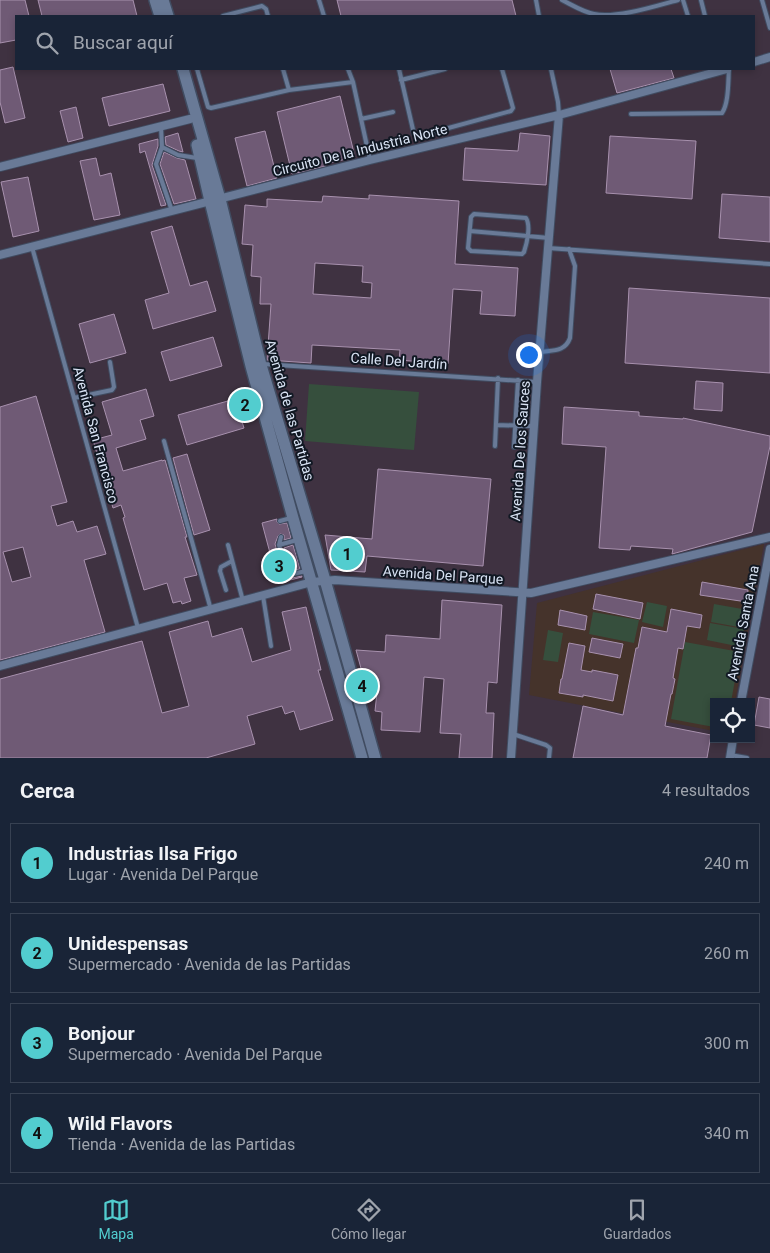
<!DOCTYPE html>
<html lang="es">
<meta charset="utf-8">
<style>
body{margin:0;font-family:Roboto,sans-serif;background:#263042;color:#f1f3f6}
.controls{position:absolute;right:15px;bottom:15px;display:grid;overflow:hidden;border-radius:0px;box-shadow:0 2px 8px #0003}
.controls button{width:45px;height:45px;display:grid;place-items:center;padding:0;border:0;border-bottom:1px solid #374152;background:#192437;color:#f1f3f6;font:25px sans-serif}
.you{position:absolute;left:528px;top:354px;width:18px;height:18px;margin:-12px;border:4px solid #fff;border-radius:50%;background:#1a73e8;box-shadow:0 0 0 8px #1a73e833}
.badge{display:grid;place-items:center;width:32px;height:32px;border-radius:50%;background:#52cdcf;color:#111;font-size:16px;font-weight:700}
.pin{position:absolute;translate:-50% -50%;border:2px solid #fff;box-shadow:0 1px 5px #0006}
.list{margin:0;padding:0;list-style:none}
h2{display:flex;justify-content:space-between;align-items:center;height:65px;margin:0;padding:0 20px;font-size:21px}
h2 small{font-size:16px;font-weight:400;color:#9fa4ad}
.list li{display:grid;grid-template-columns:32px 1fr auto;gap:15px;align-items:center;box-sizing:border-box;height:80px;margin:0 10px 10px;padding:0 10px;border:1px solid #374152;border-radius:0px}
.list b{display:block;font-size:19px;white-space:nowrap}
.list p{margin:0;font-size:16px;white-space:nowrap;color:#9fa4ad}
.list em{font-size:16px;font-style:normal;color:#9fa4ad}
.icon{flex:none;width:28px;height:28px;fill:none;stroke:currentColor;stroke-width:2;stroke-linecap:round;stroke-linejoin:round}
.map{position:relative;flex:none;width:770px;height:758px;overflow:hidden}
.search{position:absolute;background:#192437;box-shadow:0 2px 8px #0003;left:15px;right:15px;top:15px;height:55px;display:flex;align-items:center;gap:12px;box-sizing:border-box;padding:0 18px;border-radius:0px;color:#9fa4ad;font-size:19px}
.sheet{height:425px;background:#192437}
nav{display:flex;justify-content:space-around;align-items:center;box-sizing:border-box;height:70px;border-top:1px solid #374152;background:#192437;font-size:14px;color:#9fa4ad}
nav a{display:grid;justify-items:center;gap:2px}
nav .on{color:#52cdcf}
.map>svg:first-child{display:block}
.industrial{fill:#3f3241;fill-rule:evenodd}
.education{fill:#45332b}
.green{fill:#364f3d}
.building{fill:#6f5a75;stroke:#a891ae;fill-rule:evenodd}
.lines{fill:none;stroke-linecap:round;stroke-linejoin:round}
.service-casing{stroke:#404c61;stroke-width:6}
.minor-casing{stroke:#404c61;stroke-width:10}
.secondary-casing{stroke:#404c61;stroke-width:14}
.service{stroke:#697a97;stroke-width:4}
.minor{stroke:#697a97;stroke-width:8}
.secondary{stroke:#697a97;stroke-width:11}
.labels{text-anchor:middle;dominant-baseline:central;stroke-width:4;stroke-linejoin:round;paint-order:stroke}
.street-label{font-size:14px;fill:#d9e3f4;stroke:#111823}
</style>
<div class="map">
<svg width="770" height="758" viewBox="0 0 770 758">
<rect width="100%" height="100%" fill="#213049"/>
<path class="industrial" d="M0,0H770V758H0ZM16,16H754V69H16ZM714,702H751V739H714Z"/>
<path class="education" d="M764,544L735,702H714V731L529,695L537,603Z"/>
<path class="green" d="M309,384L419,392L414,450L305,441Z
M647,602L667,606L663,627L642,622Z
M714,604L748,610L744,628L711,622Z
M593,612L639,620L634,643L589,634Z
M710,623L744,629L741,647L707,640Z
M548,630L563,633L558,662L543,660Z
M685,642L740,652L731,702H714V727L671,719Z"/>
<path class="building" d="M0,0H25L29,16H16V40L0,43Z
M38,0H133L137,16H42Z
M337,0H512L516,16H341Z
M13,67L25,118L5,123L0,102V70Z
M610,69H671L674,78L617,93Z
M163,84L170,111L109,126L102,98Z
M340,96L355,157L325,164L326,166L292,174L277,112Z
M76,107L83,138L68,142L60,111Z
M265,131L277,178L247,186L235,138Z
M178,133L183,152L179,151L166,145L165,137Z
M520,133L550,136L546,185L463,180L465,148L518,151Z
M610,136L696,141L692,199L606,193Z
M158,139V146L152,165L166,205L161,206L145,151L140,153L139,144Z
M164,152L177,158L185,160L196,199L174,204L160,164Z
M96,158L100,176L111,173L120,215L94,220L80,161Z
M28,177L39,231L13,237L1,182Z
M722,194L770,197V242L719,238Z
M369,195L459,201L455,264L518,268L515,316L480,314L482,291L453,289L448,364L399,360L400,350L312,345L311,363L267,360L271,304H260L261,277L251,276L253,245L242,244L245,205L267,207V199L322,202L323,196L369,199ZM315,263L363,266L362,282L372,283L371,298L313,294Z
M172,226L190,286L207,281L216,311L153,329L145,300L169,293L151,232Z
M629,288L770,298V373L625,363Z
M114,314L126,353L90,363L79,324Z
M213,337L222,366L170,381L161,352Z
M696,381L723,383L722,411L694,409Z
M146,389L154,416L140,420L146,439L116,448L123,471L162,460V461L165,460L187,537H185L197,575L184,578L191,601L182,604L181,601L173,603L167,583L144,590L123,518L125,517L121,505L113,508L93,440L112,435L102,402Z
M36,396L67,502L51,506L57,526L73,521L77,532L97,526L106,554L84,560L105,632L0,660V407ZM23,547L31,577L12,582L3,552Z
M235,399L244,428L187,445L178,415Z
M564,407L639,412V416L683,419V418L770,436V446L752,532L672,554L673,549L631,546L630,550L599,548L606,447L562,444Z
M187,454L210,530L194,535L173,458Z
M378,469L491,479L483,566L367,556L365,572L331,570L325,535L372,539Z
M277,519V522L279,524L287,523L291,538L284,540V535L280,534L278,536L275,544L284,576L287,579L302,576V577L278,583L262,523Z
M293,545L300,569L291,571L284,548Z
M702,582L748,590L747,602L700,595Z
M596,594L643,603L640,619L593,609Z
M442,600L502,605L497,683L488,682L486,713H494L492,758H459L461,734L440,733L444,679L424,677L420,732L381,730L382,712L375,711L377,692H371L373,673L362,672L356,650L385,652L386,635L440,639Z
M306,607L321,670H318L333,720L300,730L294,711L285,714L282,706L247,716L255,744L206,758H0V679L142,641L162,713L189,706L169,632L208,621L212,637L242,628L252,662L291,650L282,612Z
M671,609L702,615L700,628L687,626L683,649L678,648L673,678L675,679L672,694H671L665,726L711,735L707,758H573L583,706L623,715L636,648H638L642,627L667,632Z
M560,610L587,616L585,630L558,625Z
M592,638L623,644L620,658L589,652Z
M569,643L585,646L581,670L592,672V670L618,675L613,701L583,695V697L559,693L561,679H562Z
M759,697L770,699V728L754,725Z"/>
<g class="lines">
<defs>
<path id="service" d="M319,0L324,16
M536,0L539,16
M562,0C572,5 583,12 594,14C615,19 656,6 678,0
M683,0L688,16
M701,0L705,16
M762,0L770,28
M223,16L262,6L266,9L268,16
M197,69L208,107L211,108L289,90L353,82
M283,69L289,90
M348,69L353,82L370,160
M399,69L414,134L419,136L511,111L513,108L502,69
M551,69L558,102L559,115
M401,80L445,69
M631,114L722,113C729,103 728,81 729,69
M361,119L393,112
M161,127L162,147L156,164L172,211
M162,147L178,155L197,158
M474,214L526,218C531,226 527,243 524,252L522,254L471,251L468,248L471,217Z
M470,231L549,238
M32,247L138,628
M548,248L770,264
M540,352C553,350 565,352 570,338L575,266L569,249
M263,364L537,382
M74,398L112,390L114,387L110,362
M496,425L533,426
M164,441L211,610
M495,446L498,378
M514,447L518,380
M280,521L291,518
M281,537L279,545L297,540
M228,545L243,601
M279,545L288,575L306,571
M226,590L220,571L221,567L232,561
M263,596L271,646
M513,734L546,745L550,748L549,758
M730,755L747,758"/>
<path id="minor" d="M754,62L770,57
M0,167L190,119
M0,255L370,160L559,115L727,69
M0,666L312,582L335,580L531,593L770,537
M741,702L770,549
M511,758L537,382L559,115
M730,758L733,739"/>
<path id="secondary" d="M155,0L160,16
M163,0L168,16
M183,69L220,199L261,365L325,580L375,758
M197,145L210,201L251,366L293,518L362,758"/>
</defs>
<use href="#service" class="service-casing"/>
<use href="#minor" class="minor-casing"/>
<use href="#secondary" class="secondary-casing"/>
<use href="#service" class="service"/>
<use href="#minor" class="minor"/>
<use href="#secondary" class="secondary"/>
</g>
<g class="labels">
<g class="street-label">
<text transform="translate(360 150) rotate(-14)">Circuito De la Industria Norte</text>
<text transform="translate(399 361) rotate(4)">Calle Del Jardín</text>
<text transform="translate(290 410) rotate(74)">Avenida de las Partidas</text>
<text transform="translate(96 435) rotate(75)">Avenida San Francisco</text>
<text transform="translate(520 451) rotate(-86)">Avenida De los Sauces</text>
<text transform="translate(443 575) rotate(4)">Avenida Del Parque</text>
<text transform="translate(743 623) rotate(-79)">Avenida Santa Ana</text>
</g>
</g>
</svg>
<div class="controls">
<button><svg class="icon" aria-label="locate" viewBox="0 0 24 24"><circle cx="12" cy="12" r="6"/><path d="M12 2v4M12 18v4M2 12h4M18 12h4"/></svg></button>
</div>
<div class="you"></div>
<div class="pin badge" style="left:347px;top:554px">1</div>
<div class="pin badge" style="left:245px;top:405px">2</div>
<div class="pin badge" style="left:279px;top:566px">3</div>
<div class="pin badge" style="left:362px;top:686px">4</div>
<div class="search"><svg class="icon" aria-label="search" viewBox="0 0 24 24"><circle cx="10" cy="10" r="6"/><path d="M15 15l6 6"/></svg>Buscar aquí</div>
</div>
<section class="sheet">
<h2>Cerca<small>4 resultados</small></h2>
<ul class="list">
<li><span class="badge">1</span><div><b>Industrias Ilsa Frigo</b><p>Lugar · Avenida Del Parque</p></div><em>240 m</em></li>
<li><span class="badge">2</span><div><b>Unidespensas</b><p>Supermercado · Avenida de las Partidas</p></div><em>260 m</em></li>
<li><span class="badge">3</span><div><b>Bonjour</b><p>Supermercado · Avenida Del Parque</p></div><em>300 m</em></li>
<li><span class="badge">4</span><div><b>Wild Flavors</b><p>Tienda · Avenida de las Partidas</p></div><em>340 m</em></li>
</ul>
</section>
<nav>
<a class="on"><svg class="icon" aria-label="map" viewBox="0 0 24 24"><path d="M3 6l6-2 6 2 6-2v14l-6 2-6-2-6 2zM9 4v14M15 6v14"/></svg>Mapa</a>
<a><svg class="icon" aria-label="directions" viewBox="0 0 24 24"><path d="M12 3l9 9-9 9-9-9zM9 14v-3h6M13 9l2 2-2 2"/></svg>Cómo llegar</a>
<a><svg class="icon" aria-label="saved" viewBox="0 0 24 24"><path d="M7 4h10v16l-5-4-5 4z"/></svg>Guardados</a>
</nav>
